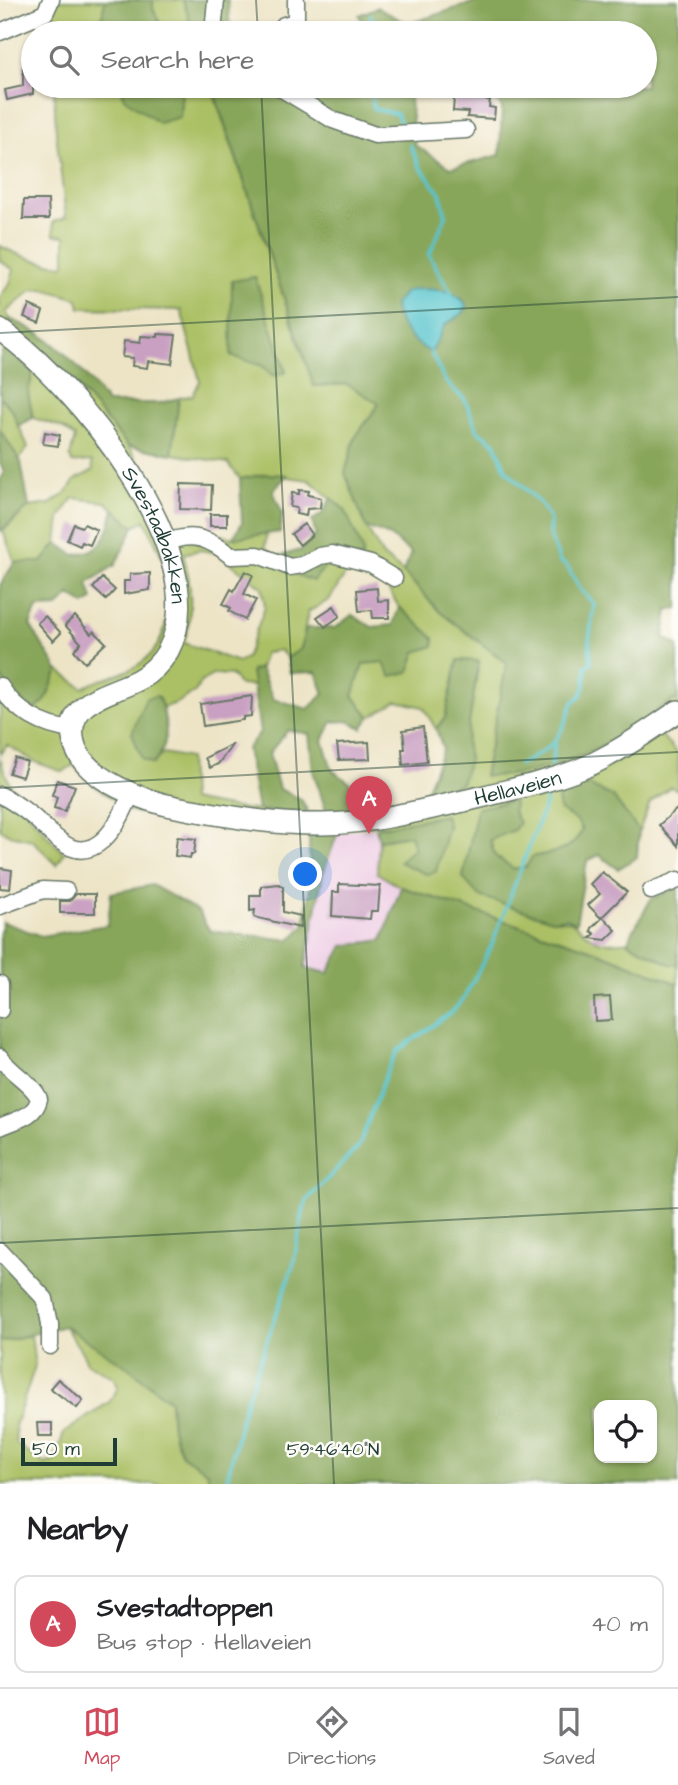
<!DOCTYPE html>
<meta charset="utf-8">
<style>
body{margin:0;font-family:"Architects Daughter",sans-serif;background:#f6f6f6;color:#202124}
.controls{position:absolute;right:21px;bottom:21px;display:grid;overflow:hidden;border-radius:14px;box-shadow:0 2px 5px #0004}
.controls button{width:63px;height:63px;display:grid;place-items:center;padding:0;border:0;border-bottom:2px solid #e0e0e0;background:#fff;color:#202124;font:35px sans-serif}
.scale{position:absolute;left:21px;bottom:18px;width:96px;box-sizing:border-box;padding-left:7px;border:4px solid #1f3d34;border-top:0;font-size:19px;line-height:24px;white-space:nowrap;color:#1f3d34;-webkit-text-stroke:5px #fdfcf7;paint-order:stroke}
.you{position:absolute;left:306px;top:875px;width:24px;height:24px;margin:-18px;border:5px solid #fff;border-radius:50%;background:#1a73e8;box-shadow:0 0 0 10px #1a73e833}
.badge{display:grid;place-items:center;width:46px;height:46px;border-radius:50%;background:#d1495b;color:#fff;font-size:23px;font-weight:700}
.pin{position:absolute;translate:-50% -58px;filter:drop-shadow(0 2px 4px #0008)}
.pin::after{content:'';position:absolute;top:37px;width:24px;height:21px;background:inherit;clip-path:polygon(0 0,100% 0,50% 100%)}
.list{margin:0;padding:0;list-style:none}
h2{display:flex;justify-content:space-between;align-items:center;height:91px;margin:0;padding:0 28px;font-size:30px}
h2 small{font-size:23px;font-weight:400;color:#757577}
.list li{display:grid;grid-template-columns:46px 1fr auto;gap:21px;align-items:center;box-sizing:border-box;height:98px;margin:0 14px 14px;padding:0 14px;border:2px solid #e0e0e0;border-radius:14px}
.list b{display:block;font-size:26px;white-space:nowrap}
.list p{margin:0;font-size:23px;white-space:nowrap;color:#757577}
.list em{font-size:23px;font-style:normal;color:#757577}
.icon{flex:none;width:38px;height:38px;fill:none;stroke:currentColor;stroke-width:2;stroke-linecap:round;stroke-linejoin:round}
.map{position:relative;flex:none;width:678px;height:1484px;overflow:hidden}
.search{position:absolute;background:#fff;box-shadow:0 2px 5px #0004;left:21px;right:21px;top:21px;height:77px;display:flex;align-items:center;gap:18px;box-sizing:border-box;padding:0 24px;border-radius:38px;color:#757577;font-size:26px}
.sheet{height:203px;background:#fff}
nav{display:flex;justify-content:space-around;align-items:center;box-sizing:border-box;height:98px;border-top:2px solid #e0e0e0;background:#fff;font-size:19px;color:#757577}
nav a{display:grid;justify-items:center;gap:4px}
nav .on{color:#d1495b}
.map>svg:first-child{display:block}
.built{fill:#efd0e6}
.green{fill:#abc065;stroke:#657e4c;stroke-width:2;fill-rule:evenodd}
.forest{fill:#88a65a;stroke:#547247;stroke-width:2;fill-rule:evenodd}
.water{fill:#57c5cd;stroke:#3b8180;stroke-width:2}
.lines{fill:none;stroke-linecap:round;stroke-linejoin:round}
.stream{stroke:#57c5cd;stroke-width:3.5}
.building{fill:#c9a0c2}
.minor-casing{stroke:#677767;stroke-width:19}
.major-casing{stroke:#677767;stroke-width:24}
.minor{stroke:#fff;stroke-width:16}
.major{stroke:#fff;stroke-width:21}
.ticks{fill:none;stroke:#1f3d34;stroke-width:2;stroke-opacity:0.45}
.labels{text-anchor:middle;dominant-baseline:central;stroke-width:5;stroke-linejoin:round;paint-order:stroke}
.street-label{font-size:21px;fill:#1f3d34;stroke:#fdfcf7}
.ticks-label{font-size:18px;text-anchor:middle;fill:#1f3d34;stroke:#fdfcf7;stroke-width:5;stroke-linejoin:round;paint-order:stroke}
</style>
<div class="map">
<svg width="678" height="1484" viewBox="0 0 678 1484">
<rect width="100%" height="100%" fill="#fdfcf7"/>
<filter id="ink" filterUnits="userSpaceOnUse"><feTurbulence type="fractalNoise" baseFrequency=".0143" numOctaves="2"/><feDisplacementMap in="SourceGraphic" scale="14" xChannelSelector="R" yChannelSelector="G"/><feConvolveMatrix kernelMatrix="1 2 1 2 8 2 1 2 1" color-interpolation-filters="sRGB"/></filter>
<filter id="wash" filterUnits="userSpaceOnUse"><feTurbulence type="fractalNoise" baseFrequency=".00686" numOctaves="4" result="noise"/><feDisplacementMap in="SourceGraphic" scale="28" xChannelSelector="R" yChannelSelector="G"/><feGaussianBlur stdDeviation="1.57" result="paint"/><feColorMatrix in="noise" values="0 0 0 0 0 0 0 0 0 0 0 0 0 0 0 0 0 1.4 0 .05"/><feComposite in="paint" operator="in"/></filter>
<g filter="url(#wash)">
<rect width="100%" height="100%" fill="#ede4c6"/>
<path class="built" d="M376,828L380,845L377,873L401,887L382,940L343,946L328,974L305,968L323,874L338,832Z"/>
<path class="green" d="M55,0H105L99,33H51L50,16Z
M153,0H183L193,33H165L153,9Z
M54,86H122L124,98L180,116L182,86H211L314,386L347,384L379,404L355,438L345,473L366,527L383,556L403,572L440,612L507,663L484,775C539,777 592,755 637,725C651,716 663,705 678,698V722L661,735L678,754V790L670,787L650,803L639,831L612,796L560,810L577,821L583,830C572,852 555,852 533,857L526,867L514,869L495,856L490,839L513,811L514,801L478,808L463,878L552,920C578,917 577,932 599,941C608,945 618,941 627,942C645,946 659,962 678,965V984L596,951L401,887L377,873L379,840L410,835L414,848L400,862L448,826L210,823L171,819L130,811L94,785L73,765L63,772L35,762L7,745L0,754V676L17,698L45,701L58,670L83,688C103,676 129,675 147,658C174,634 172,581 159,550C155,540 149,530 145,520L134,527L106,502L73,498L60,518L57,543L42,562H15L3,531L29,507L50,504L66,493L76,479L93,471L92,461L72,463L70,457L75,437L61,427L33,418L28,393L33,372L0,342V297L10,283L14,270L0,261V246C20,256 42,264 65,265V236L54,235L53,222L66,217L56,132ZM255,277L286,372L273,375L263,366ZM44,289L78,299L80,308L181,310L200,381L193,395L179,398L172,454L228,463L240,479L266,474L309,480L345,510L291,573L265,547L267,533L233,538L201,530L173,532C158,504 146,473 129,447C96,399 54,361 8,325L10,319L6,312L32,290ZM200,550L217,553L262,587L265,607L246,658L238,662L184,643C193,613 192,583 183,554ZM365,565L378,573L399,607L434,638L433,646L383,662L363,664L353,696L370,717L397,701L423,707L436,729L445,718L458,660L479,662L466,742L469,760C460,770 451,784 440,792C432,799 415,801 404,803C334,818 261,815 191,800L189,758L164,753L152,764L158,696L163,708L176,703L195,692L201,682L214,674L231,675L240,685L254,686L251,671L260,668L265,653L280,650L287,658L301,649L308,612L329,600L347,572Z
M0,397L12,410L28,447L19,460L0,430Z
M0,758C10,795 37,826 64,853L57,865L32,840L10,835L0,829Z
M65,1326L129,1368L170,1401L172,1429L182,1455L208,1472V1484H0V1342L31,1335L35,1366L15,1426L16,1444L45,1464L54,1461L64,1433L109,1402L118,1388L114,1378L87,1363C82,1348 72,1340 65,1326Z"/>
<path class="forest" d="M105,0H153V9L165,33H99Z
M183,0H228L230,33H194Z
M481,0H678V609H668L664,637L678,646V698C663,705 651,716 637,725C591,755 539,777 484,776L507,663L440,612L403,572L411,553L390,536L366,527L345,473L355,438L379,404L347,384L314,386L212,86H412L409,91L415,145L451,168L500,155L502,108L487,86H645V33H368L359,15L378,7L408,24ZM439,290L462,299L467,306L463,313L445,325Z
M122,86H182L180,117L159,123L124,98Z
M255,277L286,372L273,376L263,366L231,356L232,281Z
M10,319C53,336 81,367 107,403H160L179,398L172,454L128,446L67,374L8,325Z
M4,346L33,372L28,393L33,418L18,426L12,410L0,397V359Z
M0,430L21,462L29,507L0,531V479L4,472L0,463Z
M266,474L287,475L273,491L282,513L280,532L233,538L242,523L240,479Z
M331,498L345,510L363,551L362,558L328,563L313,581L291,573L276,557L301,550L316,535L312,521L323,513Z
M114,509L134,527L115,565L88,583L93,599L85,605L70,595L58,607L37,608L30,625L58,670L45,701L35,710L17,698L0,676V585L15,562H42L57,543L74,555C105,551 107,536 114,509Z
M399,607L434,638V646L416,652L409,672L391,676L383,662L363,664L353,696L370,717L362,728L348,721L332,722L323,740L332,770L350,783L354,810L327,814L313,771L309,734L288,730L269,753L279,789L301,799L309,814L258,810L247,749L260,732L251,671L260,668L273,699L308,709L324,694L316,672L290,673L287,658L301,649L306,628H335L352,615L372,627L393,625Z
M458,660L479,661L466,742L469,760L461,783L423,799L443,749L436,729L445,718Z
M158,696C168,720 171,745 153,764L142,759L132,733L146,698Z
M583,783L612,796L639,831L637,857L618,869L599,855L587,861L576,923L566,918L552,920L479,896L463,878L477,808L514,800L513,811L519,823L514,830L490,840L495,856L514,869L526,867L532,857C555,852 572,852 582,830L577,821L560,810L558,798L567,786Z
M445,815L448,826L436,872L426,874L399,862L414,848L410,835L379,840L376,828Z
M338,832L323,874L305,968L328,973L343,946L382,940L401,887L596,951L678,984V1484H208V1472L182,1455L172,1428L170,1401L129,1368L65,1326L0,1342V933L3,922L41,936L108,925L111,893L152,885L198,911L210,931L290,940L304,926L310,888L309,834ZM599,1405H652V1458H599Z
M678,887V965L670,964L627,942L651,899Z"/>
<path class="water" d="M417,289C435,289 457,289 467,306L463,313L445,325L431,353C412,341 396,327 395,304L405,292Z"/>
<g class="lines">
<path class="stream" d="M370,33L371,15
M370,86L374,109L397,114L401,124
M410,145L420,167L440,193L446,216L429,255L452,295
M431,353L445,381L465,400L478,431L495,443L506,470L541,504L550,520L549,534L560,562L567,566L580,589L594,604L589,641L591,663L586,666C586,680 587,694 573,702C560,739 555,747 519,765
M551,767L555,742
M226,1484L244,1407L293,1266L304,1207L308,1199L359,1146L387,1071L397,1051L452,1012L464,998L491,947L545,805L547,792"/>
</g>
<g id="blocks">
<path class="building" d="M23,65H33V94L7,100L5,90L23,86Z
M460,90L478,92L477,99L490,100L489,107L495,108L494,119L467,117L468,112L453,111L454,98H459Z
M24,200H48L49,219H23Z
M29,305L43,311L39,323L24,317Z
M158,334L176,335L172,364L148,361L147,368L132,366L133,358L122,357L124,341L140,343L141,336L158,337Z
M45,432L60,435L58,446L43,444Z
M181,484L212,485L211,510L180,509Z
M299,490L309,491L308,495L321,498L320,508L307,509L306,516L296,514L297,508L290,507L292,493L299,494Z
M210,514H227V526H210Z
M74,524L82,527L84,524L97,530L90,545L82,542L80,546L67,540Z
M304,524L312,535L300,545L291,534Z
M245,571L253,575L244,594L256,600L245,620L229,611L231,608L223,604L231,589L234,591Z
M150,573V590L124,594V581H130V574Z
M102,578L115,590L106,600L93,588Z
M377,588L378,601L389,600V618H373L372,610L359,611L357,590Z
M334,606L340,616L325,627L317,617Z
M45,616L61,633L53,641L37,623Z
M75,616L91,634L94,631L106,643L85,663L74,650L81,643L65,625Z
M252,696L251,716L243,717V720L203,726L200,704Z
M423,727L427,762L403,765L402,749H405L403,730Z
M369,742L370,759L339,760L337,744Z
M233,744L218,764L210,768L205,758Z
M15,758L27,762L22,777L9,773Z
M57,780L75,786L65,811L54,808L57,797L52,795Z
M678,808V846L659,825Z
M177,837L196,839L194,854H191L190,858L175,856Z
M0,868L12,870L10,889L0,888Z
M602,872L627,892L601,918L588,905L600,894L590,884Z
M279,884L283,887V912L301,916L300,928L254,917L255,910L250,911V895H261V886Z
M339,884L380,886L378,911H371L370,919L332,916L333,892H339Z
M76,894H95V913H60V901H70Z
M603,917L616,930L606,940L590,938L595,934L591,931L592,928Z
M610,997L612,1020L595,1021L594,998Z
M58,1379L83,1400L77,1408L50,1388Z
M37,1423H52V1436H38Z"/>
</g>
</g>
<g filter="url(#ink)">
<use href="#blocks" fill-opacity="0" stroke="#677767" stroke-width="2"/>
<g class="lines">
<defs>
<path id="minor" d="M284,25L292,23L296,19V0
M0,32L45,13L51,0
M213,33L216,0
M277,86L333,120L375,135L466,130
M166,543C193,531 210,539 231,556L258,555L290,567L302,565L320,556L332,554L371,564L394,578
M0,686C16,712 43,727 73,730
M0,795C11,800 22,808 32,816C53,833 74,866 103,840C116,828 124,811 131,794
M651,891L678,880
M0,906L43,890L66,891
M0,984V1010
M0,1057C10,1073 34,1084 39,1099C35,1117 15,1120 0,1127
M0,1251L45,1299L50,1324V1346"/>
<g id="major">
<path id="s1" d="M0,330C74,382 219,556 168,651C161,663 151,673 138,680C112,694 63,700 74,743C84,781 147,802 181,808C227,816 274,825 322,824C377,823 431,808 485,796C521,787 558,780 592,764C623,749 650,730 678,711"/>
</g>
</defs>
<use href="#minor" class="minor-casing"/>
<use href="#major" class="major-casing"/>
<use href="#minor" class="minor"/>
<use href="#major" class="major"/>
</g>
</g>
<path class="ticks" d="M256,0L258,33M261,86L334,1484M0,333L678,297M0,788L678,752M0,1243L678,1208"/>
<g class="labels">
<g class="street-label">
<text stroke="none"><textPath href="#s1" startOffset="262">Svestadbakken</textPath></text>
<text stroke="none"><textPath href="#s1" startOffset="999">Hellaveien</textPath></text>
</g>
</g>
<g class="ticks-label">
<text x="333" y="1455">59°46'40"N</text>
</g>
</svg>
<div class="controls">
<button><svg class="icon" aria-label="locate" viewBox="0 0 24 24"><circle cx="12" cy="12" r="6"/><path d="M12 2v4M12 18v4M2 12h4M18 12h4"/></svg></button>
</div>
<div class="scale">50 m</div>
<div class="you"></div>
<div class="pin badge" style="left:369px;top:834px">A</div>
<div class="search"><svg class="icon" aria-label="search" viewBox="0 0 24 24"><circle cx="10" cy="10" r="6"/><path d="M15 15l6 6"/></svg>Search here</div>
</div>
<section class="sheet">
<h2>Nearby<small></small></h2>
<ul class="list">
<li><span class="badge">A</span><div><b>Svestadtoppen</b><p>Bus stop · Hellaveien</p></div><em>40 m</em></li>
</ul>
</section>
<nav>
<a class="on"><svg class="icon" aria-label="map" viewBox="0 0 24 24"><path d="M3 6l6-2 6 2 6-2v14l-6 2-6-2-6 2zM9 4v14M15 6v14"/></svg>Map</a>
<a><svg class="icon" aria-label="directions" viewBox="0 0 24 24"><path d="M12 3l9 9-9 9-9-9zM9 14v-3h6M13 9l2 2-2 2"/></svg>Directions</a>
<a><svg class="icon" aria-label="saved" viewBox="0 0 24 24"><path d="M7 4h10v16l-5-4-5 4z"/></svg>Saved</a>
</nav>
